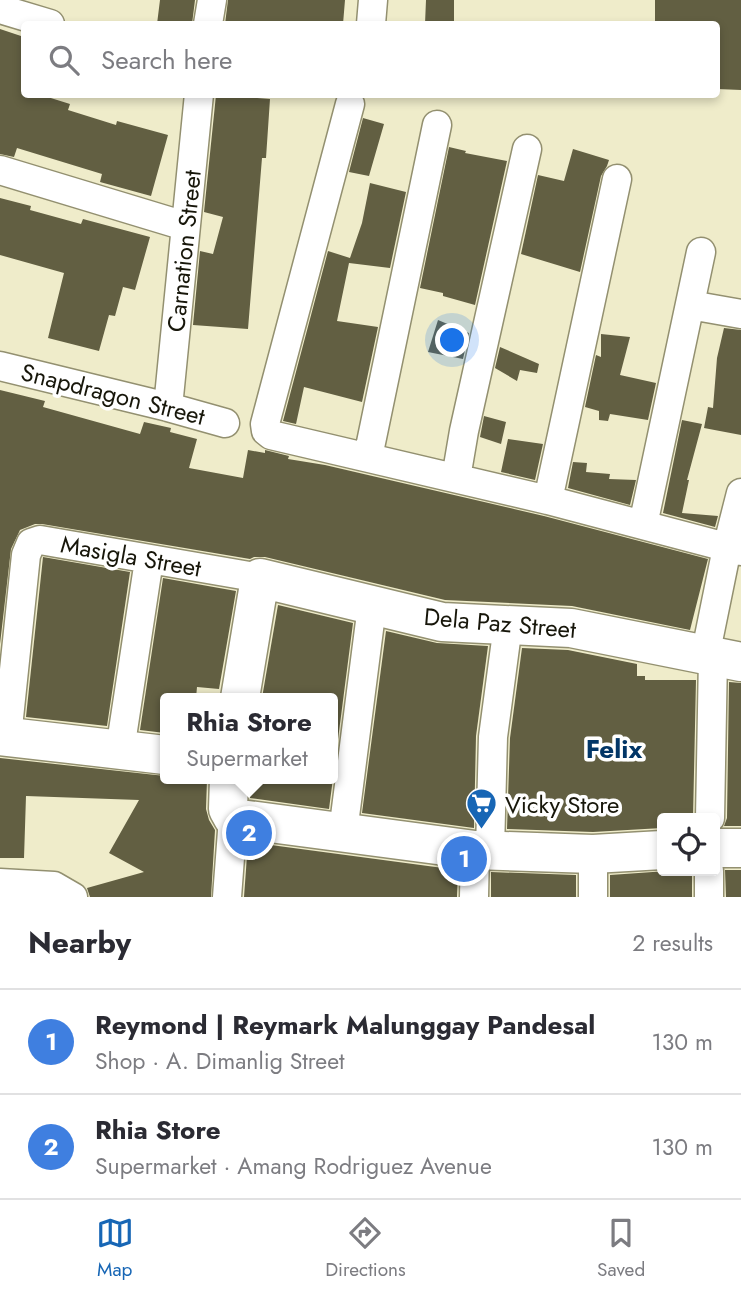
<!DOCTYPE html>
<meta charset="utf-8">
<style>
body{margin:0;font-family:Jost,sans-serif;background:#f7f7f7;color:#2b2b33}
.controls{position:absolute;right:21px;bottom:21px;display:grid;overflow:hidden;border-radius:7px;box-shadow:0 4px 10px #0003}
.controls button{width:63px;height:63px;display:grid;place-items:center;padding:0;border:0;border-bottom:2px solid #e1e1e2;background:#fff;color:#2b2b33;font:35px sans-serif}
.you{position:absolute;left:453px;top:341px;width:24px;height:24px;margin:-18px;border:5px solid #fff;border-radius:50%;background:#1a73e8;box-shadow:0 0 0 10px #1a73e833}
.badge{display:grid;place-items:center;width:46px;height:46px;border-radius:50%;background:#1766b5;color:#fff;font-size:23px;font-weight:700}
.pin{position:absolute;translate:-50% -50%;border:4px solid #fff;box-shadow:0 2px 7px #0006}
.popup{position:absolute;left:160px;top:693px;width:178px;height:91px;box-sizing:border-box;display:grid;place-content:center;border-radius:7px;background:#fff;filter:drop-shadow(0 2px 5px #0005);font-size:23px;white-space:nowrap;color:#7c7c81}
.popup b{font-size:26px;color:#2b2b33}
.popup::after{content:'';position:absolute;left:50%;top:100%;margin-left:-14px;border:14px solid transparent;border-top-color:#fff}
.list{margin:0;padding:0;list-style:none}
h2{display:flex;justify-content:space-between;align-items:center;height:91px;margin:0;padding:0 28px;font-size:30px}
h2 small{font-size:23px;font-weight:400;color:#7c7c81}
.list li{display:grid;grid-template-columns:46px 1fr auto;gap:21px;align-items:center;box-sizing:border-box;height:105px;padding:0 28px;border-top:2px solid #e1e1e2}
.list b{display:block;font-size:26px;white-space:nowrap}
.list p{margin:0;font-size:23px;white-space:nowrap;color:#7c7c81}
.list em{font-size:23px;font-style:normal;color:#7c7c81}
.icon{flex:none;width:38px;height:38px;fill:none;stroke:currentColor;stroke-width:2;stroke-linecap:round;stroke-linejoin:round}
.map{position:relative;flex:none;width:741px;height:897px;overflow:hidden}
.search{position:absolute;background:#fff;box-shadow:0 4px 10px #0003;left:21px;right:21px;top:21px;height:77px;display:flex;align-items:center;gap:18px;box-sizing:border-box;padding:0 24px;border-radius:7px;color:#7c7c81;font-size:26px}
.sheet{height:301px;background:#fff}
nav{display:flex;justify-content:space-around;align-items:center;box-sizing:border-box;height:98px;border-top:2px solid #e1e1e2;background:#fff;font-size:19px;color:#7c7c81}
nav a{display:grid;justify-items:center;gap:4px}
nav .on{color:#1766b5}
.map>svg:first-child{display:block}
.building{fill:#625f42}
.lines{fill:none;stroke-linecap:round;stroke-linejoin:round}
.street-casing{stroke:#939070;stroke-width:31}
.secondary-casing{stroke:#939070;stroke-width:41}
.street{stroke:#fff;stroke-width:28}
.secondary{stroke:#fff;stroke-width:38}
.labels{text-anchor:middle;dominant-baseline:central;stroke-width:7;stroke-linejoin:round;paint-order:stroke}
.street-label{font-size:24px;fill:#17160a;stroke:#fff}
.poi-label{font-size:24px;fill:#17160a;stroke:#fff;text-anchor:start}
.neighbourhood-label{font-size:26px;font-weight:bold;fill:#023667;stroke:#fff}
</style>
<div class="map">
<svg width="741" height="897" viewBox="0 0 741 897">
<rect width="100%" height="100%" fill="#efecca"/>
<path class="building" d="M160,0H195L192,24H157Z
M228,0H345L343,24H225Z
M426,0H454V24H425Z
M655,0H741V90L717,89V24H655Z
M0,29L24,37V94H38L70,104L68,110L116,125L117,121L168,135L151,196L100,182L102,174L17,148L14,157L0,154Z
M216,95L270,99L266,158H262L248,329L193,325L200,251L213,254L223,217L204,212Z
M363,118L384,124L369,176L349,172Z
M449,147L466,151L465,153L507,161L475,305L443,296V293L420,288Z
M573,149L609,160L607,166L601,176L580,272L521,254L538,175L564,181Z
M370,183L406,192L390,268L349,263L337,321L378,327L362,402L304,387L296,424L283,421L328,251L350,258L362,223Z
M0,198L31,206L30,210L81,224L83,219L150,237L135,290L123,287L115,316L109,315L99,351L48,338L64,273L0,255Z
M438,320L469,333L463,359L428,352Z
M724,328L741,330V435L704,428L708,407L713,408L717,358Z
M601,334L630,337L620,375L656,383L648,420L610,414L608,421L599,420V411L585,407L596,355L601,357Z
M500,347L539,364L537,373L520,370L517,381L495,368Z
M0,390L45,401L43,407L140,434L144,422L171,428L170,432L197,439L189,468L243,478L248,450L265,453V450L289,456L288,459L325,465L544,516L708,559L690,630L572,606L445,600L265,557H254L250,559L42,524H35L20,530L11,549L0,644Z
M484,416L506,422L501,444L480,437Z
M682,420L702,424L687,480H689L682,513L718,516L715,527L663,513Z
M508,439L543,444L535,480L501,472Z
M573,462L587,463L586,472L610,474L609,479L636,480L630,505L568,488Z
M43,557L130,572L107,726L26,717Z
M163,578L236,591L219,689L197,687L196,698H165V733L140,730Z
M278,605L353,623L329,809L250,798L251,779H333V698H262Z
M386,631L437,643L488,646L476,736L474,828L362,813Z
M522,648L568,650L637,664V676H645V680H696L693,818H662V828L593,832L507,829L510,738Z
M729,682L741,683V826H724L727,818Z
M0,758L165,776V779H207L206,809L209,820L215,830L211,897H90L87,888L144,872L109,853L139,800L26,796L24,858H0Z
M248,842L458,870L457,897H244Z
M725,870H741V897H726Z
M667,871H692V897H610V875Z
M491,872L576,875V897H491Z"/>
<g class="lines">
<defs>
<path id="street" d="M0,9L50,24
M208,24L212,0
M371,24L373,0
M350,104L265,424L266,431L271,435L548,500L741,551
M0,170L185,226
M690,305L741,314
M0,366L168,407L225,423
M168,407L199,94
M368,457L437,125
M456,478L464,431L527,149
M548,500L617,179
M643,525L701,252
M705,656L727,548L741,493
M7,737L26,555L31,543L40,540L260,578
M120,750L149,560
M710,818L713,657
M343,832L372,606
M490,850L493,737L508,625
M0,883L54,886L73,897
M227,897L233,818
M474,897L475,850
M593,897V854
M709,897V871"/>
<path id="secondary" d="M240,698L260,578L442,622L571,628L741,662
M0,736L165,755
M229,779L228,809L233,818L475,850L593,854L662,850
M715,848H741"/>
</defs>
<use href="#street" class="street-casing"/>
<use href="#secondary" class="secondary-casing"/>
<use href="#street" class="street"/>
<use href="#secondary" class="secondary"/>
</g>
<defs>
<symbol id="supermarket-pin" viewBox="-11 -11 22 30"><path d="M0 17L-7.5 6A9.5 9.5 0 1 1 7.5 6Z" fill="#1766b5" stroke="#fff"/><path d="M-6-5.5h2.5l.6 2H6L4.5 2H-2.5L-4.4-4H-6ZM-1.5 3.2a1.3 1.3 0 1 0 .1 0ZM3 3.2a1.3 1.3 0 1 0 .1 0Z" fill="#fff"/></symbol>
</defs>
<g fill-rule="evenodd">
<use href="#supermarket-pin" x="464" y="786" width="35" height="47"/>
</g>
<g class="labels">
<g class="street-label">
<text transform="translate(184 251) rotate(-84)">Carnation Street</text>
<text transform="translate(113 394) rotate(14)">Snapdragon Street</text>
<text transform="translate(131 556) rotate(10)">Masigla Street</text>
<text transform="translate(500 623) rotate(5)">Dela Paz Street</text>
</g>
<g class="poi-label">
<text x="505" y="804">Vicky Store</text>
</g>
<g class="neighbourhood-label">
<text x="614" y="749">Felix</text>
</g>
</g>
</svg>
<div class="controls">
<button><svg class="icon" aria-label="locate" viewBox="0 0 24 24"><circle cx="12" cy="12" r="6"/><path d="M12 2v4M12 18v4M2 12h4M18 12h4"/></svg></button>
</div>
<div class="you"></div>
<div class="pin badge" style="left:464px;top:859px;background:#3f7fe0">1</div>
<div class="pin badge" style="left:249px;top:833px;background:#3f7fe0">2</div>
<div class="popup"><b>Rhia Store</b>Supermarket</div>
<div class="search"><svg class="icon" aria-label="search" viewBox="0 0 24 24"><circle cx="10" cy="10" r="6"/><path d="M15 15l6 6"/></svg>Search here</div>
</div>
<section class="sheet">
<h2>Nearby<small>2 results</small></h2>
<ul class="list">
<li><span class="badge" style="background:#3f7fe0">1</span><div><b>Reymond | Reymark Malunggay Pandesal</b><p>Shop · A. Dimanlig Street</p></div><em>130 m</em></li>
<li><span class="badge" style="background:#3f7fe0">2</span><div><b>Rhia Store</b><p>Supermarket · Amang Rodriguez Avenue</p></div><em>130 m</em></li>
</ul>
</section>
<nav>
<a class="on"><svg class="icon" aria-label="map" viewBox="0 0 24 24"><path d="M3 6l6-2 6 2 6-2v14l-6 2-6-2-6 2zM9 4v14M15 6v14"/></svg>Map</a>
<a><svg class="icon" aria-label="directions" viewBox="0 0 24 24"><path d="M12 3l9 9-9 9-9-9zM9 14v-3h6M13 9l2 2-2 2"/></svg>Directions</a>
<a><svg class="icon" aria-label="saved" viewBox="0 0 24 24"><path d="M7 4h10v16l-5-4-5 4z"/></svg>Saved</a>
</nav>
